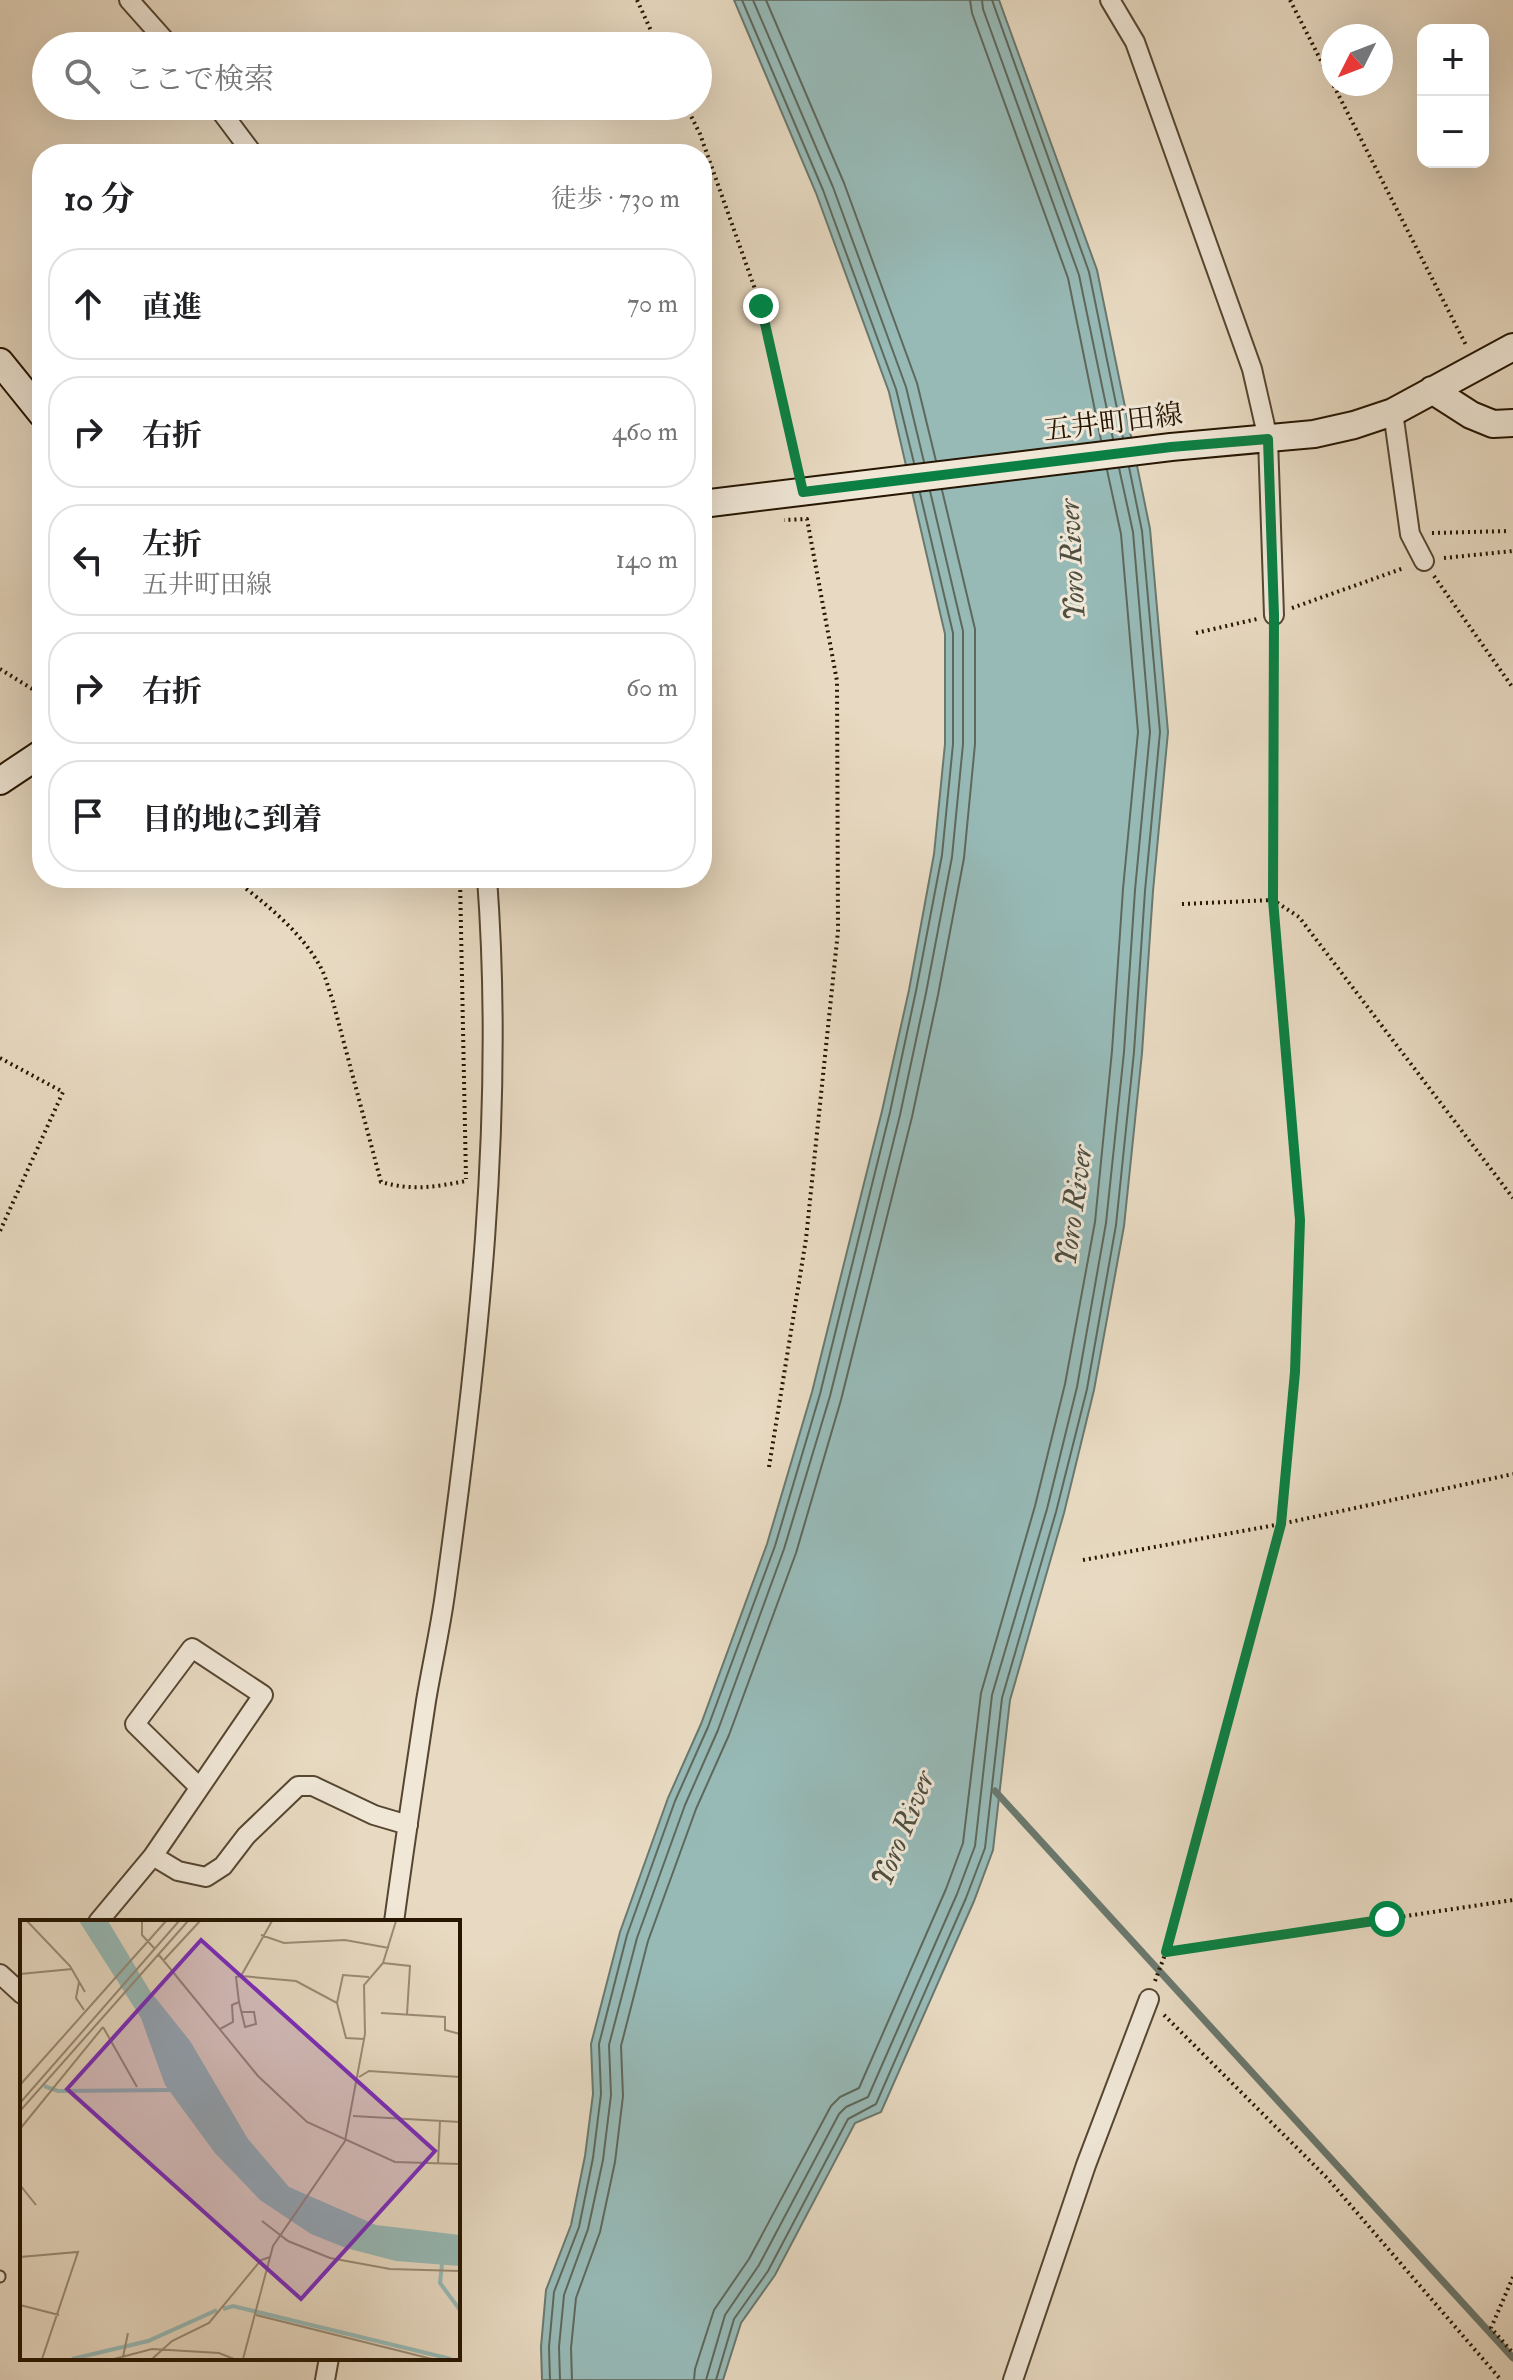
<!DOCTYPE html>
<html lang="ja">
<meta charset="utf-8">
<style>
body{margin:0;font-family:"IM FELL Double Pica","Noto Serif JP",serif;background:#f2f2f2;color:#202124}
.controls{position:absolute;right:24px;top:24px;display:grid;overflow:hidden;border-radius:16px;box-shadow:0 8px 32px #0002}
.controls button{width:72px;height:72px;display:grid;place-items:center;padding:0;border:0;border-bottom:2px solid #e0e0e0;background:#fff;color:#202124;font:40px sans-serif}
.compass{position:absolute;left:1321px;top:24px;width:72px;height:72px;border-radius:50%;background:#fff;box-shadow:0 8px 32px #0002;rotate:228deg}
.stop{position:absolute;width:24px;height:24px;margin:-18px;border:6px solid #0b8043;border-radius:50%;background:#fff}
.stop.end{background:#0b8043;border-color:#fff;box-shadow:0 2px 8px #0008}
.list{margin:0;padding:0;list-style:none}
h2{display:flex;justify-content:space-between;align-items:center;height:104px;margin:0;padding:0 32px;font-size:34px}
h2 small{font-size:26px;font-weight:400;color:#757577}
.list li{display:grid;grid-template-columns:52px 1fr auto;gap:24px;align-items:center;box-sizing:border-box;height:112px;margin:0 16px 16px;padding:0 16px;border:2px solid #e0e0e0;border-radius:32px}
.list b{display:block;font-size:30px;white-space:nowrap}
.list p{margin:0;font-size:26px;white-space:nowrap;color:#757577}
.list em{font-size:26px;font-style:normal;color:#757577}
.icon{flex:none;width:44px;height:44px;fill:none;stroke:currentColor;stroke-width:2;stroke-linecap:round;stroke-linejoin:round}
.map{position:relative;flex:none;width:1513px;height:2380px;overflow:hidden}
.search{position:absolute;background:#fff;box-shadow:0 8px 32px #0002;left:32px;top:32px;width:680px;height:88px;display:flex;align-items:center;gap:20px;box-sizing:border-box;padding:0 28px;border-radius:44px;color:#757577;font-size:30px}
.panel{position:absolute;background:#fff;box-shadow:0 8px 32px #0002;left:32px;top:144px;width:680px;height:744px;border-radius:32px}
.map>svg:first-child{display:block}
.water{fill:#97bab7;stroke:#6a786e;stroke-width:2}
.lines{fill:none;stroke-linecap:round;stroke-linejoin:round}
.shore{stroke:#5e685c;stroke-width:2}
.stream{stroke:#6a786e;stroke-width:7}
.lane-casing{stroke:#564631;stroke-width:13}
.street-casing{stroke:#564631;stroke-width:22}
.secondary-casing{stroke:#261501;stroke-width:30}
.path{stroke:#261501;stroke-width:4;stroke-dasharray:2 4;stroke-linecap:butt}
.lane{stroke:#f0e7d7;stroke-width:9}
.street{stroke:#f0e7d7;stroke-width:18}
.secondary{stroke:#f0e7d7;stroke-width:26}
.route{stroke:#0b8043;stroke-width:10}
.labels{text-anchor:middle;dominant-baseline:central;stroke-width:6;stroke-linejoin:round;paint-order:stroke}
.street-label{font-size:28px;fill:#261501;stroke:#f0e7d7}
.water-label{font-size:30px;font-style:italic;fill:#4e4f41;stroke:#f0e7d7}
.inset-river{fill:none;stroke:#97bab7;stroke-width:4}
.inset-road{fill:none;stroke:#9a8b75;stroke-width:2}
.view{fill:#7b2cbf;fill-opacity:0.15;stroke:#7b2cbf;stroke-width:4}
.inset-edge{fill:none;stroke:#261501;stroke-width:4}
</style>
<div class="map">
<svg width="1513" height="2380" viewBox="0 0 1513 2380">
<rect width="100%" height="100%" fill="#e8dac2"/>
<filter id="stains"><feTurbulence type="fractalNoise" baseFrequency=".0025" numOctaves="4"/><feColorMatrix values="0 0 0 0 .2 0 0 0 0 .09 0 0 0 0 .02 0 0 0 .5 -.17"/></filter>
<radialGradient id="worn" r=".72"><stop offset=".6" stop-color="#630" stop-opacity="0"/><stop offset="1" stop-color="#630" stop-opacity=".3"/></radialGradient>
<path class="water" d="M734,0H999L1097,270L1150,529L1168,732L1153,891L1142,1053L1124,1226L1094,1390L1064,1513L1010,1700L993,1850L974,1901L881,2112L855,2123L775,2275L741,2323L723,2380H542L541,2347L546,2290L571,2225L585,2156L593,2094L591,2044L620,1932L668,1798L701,1724L767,1544L812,1392L882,1111L909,990L934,854L945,744V634L889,392L816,193Z"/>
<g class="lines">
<path class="shore" d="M742,0L823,190L896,389L914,463
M753,0L833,187L906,387L924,462
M766,0L844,183L917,383L936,461
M970,0L972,13L1068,278L1101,440
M982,0L983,9L1079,275L1113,439
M992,0L1089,272L1123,438
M550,2380L549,2347L554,2292L579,2227L593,2158L601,2094L599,2044L627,1935L675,1801L708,1727L775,1546L820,1394L890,1112L916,991L942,855L953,744V633L920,493
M560,2380L559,2347L564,2295L588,2229L603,2160L611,2095L609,2045L637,1938L685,1805L718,1730L784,1549L830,1396L900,1115L926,993L952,857L963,744V631L930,491
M572,2380L571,2348L576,2298L600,2232L615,2162L623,2096L621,2046L648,1941L696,1809L729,1735L796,1553L841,1400L912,1117L938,995L964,858L975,744V629L942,490
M694,2380L695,2369L714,2310L749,2259L831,2106L840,2097L859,2088L946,1889L963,1843L981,1693L1035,1506L1065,1384L1095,1222L1112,1051L1123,889L1138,732L1121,534L1107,470
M706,2380L725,2315L759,2265L839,2114L846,2107L868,2097L957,1894L975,1846L992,1695L1047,1509L1077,1387L1106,1223L1124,1052L1135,890L1150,732L1133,532L1119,468
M716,2380L734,2319L768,2271L848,2119L876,2104L966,1898L985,1848L1002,1698L1056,1512L1087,1389L1116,1225L1134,1052L1145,891L1160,732L1142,531L1129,467"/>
<path class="stream" d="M995,1791L1513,2358"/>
<defs>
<path id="lane" d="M0,2276V2277"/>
<path id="street" d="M129,0L170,46
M1110,0L1135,42L1252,369L1268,439L1274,615
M217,106L253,154
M1393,412L1410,534L1424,561
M153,1856L178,1871L206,1877L223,1866L246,1836L298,1786H313L374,1815L408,1825
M98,1922L153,1856L263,1695L192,1648L135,1724L199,1787
M394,1922C404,1848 415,1774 426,1701C432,1665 440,1630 445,1594C478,1357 505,1117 487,878
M0,1974L22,1994
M325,2380L329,2358
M1013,2380L1086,2165L1149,1999"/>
<path id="secondary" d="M0,362L42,414
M1432,390L1471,415L1493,424L1513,423
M702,504L1171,447L1314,434L1354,425L1393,412L1513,347
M0,781L42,753"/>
</defs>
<use href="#lane" class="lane-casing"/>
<use href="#street" class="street-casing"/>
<use href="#secondary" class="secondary-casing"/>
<path class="path" d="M637,0L658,46
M1290,0L1467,347
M686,106L700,134L761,306L798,470
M1432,533L1510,531
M1444,558L1513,551
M1434,576L1513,688
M1292,608L1404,568
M1196,633L1257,619
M0,669L42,695
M232,878C264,902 302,932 321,968C326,977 328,988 332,998L381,1182C413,1191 434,1187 466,1181
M460,878L466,1179
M1182,904L1273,900L1299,917L1513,1198
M0,1058L63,1092L0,1231
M769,1467L806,1239L838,931L837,681L807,519L784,520
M1083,1560L1281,1524L1513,1474
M1166,1952L1513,1900
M1155,1981L1166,1952L1281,1524L1295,1372L1300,1220L1273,900L1274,633
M1164,2015L1328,2179L1501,2380
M1513,2277L1491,2328L1513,2353"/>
<use href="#lane" class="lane"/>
<use href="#street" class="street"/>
<use href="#secondary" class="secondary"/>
</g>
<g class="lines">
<path class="route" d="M761,306L803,492L1171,447L1268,439L1274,615L1273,900L1300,1220L1295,1372L1281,1524L1166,1952L1387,1919"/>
</g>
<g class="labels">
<g class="street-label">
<text transform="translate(1113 423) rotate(-7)">五井町田線</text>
</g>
<g class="water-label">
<text transform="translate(1072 560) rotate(-93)">Yoro River</text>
<text transform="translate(1074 1206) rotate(-82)">Yoro River</text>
<text transform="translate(903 1829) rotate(-68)">Yoro River</text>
</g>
</g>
<g transform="translate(20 1920)">
<rect width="440" height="440" fill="#e8dac2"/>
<path d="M59,1H88L130,71L170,121L228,219L269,267L356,305L440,315V346L376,341L326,328L291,314L240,280L195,233L145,165L121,98Z" fill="#97bab7"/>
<path class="inset-river" d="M24,166L38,171L152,170M422,344L420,363L440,390M203,389L213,386L431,439M52,439L128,421L197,390"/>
<path class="inset-road" d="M7,1L50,46L65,72M122,1V15L134,28M252,1L221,56L276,61L317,83M241,15L264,23L325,20L369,28M139,35L238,156L287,202L375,242L440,244M143,41L180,1M363,43L390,46L387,94M0,54L52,49M221,56L216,57L219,82L225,107L236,104L234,92H222M59,62L56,78L64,90M361,93L425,97V110L440,114M83,107L117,167M200,109L213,102L212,85L219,82M344,119L326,118L317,83L323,55L349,57M339,157L349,151L440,157M0,165L146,1M0,183L159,1M0,191L168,1M333,196L440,202M0,209L83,107M418,244L420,201M0,265L16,285M242,301L268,321L310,338L370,349L440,351M0,337L58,332L22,439M0,385L39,395M236,395L412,439M103,437L108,413M94,439L132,429L199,433L214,439M132,439L152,421L189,403L241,340L250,337M223,439L253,326L325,221L345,114L344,65L363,43L376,1"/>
<path class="view" d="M181,20L415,231L281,379L47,169Z"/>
<rect width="440" height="440" class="inset-edge"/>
</g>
<rect width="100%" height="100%" filter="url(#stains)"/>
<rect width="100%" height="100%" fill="url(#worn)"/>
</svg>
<div class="controls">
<button>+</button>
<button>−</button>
</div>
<svg class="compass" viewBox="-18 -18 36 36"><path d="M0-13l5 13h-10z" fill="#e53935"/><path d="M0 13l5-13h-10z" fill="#757577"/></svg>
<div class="stop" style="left:1387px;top:1919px"></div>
<div class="stop end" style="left:761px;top:306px"></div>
<div class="search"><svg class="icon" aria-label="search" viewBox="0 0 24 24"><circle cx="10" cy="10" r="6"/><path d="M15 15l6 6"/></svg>ここで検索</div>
<section class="panel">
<h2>10 分<small>徒歩 · 730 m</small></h2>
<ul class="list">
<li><svg class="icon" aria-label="ahead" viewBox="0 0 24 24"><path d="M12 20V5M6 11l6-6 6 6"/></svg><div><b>直進</b></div><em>70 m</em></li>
<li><svg class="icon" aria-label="right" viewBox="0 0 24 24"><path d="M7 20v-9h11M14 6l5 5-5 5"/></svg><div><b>右折</b></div><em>460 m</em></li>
<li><svg class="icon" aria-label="left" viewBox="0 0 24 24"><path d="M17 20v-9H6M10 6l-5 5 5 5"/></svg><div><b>左折</b><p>五井町田線</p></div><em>140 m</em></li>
<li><svg class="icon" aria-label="right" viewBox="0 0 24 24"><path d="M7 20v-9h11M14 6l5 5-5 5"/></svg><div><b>右折</b></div><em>60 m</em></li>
<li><svg class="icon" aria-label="arrive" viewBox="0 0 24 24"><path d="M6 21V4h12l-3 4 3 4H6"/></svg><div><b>目的地に到着</b></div></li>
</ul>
</section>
</div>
